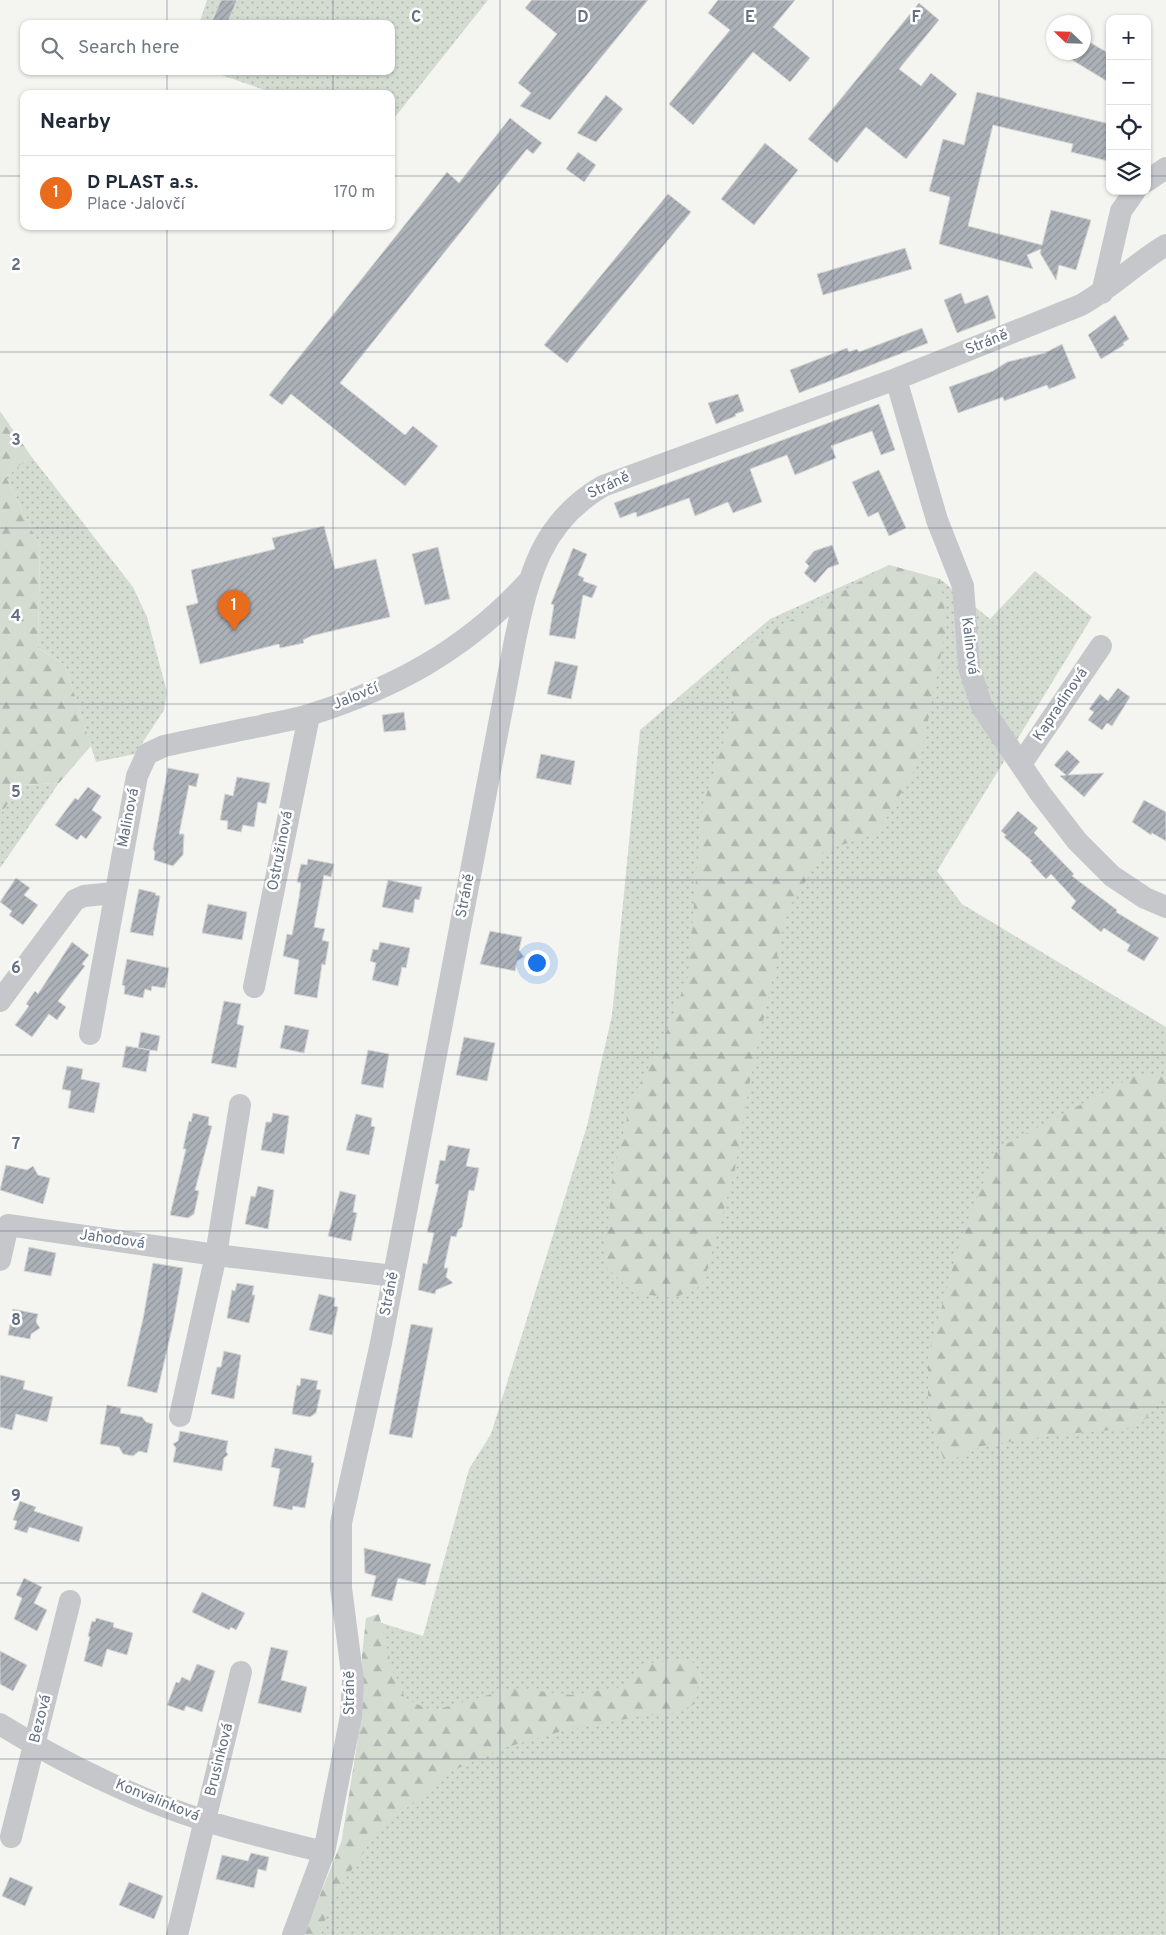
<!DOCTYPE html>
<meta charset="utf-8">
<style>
body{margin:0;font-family:Overpass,sans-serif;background:#f2f2f3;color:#1f2937}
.controls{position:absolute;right:15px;top:15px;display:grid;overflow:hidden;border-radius:10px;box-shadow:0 1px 4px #0004}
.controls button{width:45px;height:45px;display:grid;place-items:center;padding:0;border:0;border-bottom:1px solid #e0e1e3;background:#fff;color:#1f2937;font:25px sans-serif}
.compass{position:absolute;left:1046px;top:15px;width:45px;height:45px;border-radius:50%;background:#fff;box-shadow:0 1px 4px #0004;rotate:293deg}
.you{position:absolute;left:536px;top:962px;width:18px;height:18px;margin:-12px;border:4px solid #fff;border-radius:50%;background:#1a73e8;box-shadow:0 0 0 8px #1a73e833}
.badge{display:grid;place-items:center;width:32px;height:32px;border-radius:50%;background:#e96c1d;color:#fff;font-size:16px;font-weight:700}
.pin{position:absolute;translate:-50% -41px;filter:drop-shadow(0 1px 2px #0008)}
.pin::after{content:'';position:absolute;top:26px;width:18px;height:15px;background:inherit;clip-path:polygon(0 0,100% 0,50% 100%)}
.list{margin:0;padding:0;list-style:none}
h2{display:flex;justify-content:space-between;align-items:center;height:65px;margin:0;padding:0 20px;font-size:21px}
h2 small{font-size:16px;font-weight:400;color:#747a83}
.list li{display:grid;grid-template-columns:32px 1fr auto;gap:15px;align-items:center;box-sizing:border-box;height:75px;padding:0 20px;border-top:1px solid #e0e1e3}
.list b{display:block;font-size:19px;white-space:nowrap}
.list p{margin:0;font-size:16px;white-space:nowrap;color:#747a83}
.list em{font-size:16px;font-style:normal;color:#747a83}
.icon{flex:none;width:28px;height:28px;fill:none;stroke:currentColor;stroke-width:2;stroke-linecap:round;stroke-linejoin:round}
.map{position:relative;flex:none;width:1166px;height:1935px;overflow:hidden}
.search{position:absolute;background:#fff;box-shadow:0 1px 4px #0004;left:20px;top:20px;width:375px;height:55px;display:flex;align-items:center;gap:12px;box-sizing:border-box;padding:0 18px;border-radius:10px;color:#747a83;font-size:19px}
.panel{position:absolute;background:#fff;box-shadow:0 1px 4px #0004;left:20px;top:90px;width:375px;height:140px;border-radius:10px}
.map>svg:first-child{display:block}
.grass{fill:url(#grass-dots)}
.forest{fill:url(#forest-firs)}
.building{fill:url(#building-hatch);stroke:#d6d6d4}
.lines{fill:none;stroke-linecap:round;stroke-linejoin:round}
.minor{stroke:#c5c7cb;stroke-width:22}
.grid{fill:none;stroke:#637083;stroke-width:1;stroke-opacity:0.55}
.labels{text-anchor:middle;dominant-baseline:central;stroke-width:5;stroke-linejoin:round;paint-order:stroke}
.street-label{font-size:15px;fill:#637083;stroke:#fff}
.grid-label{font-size:16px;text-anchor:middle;font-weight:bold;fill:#637083;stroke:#fff;stroke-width:5;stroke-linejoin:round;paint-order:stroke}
</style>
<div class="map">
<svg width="1166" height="1935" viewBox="0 0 1166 1935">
<defs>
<pattern id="grass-dots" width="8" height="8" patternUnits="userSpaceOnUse" patternTransform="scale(1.25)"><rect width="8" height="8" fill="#d4dcd2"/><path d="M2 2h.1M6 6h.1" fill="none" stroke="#b0b7b0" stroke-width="1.8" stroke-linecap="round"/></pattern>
<pattern id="forest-firs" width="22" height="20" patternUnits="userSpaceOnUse" patternTransform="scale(1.25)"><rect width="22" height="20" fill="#d4dcd2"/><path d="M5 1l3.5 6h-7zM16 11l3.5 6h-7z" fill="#b0b7b0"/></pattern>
<pattern id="building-hatch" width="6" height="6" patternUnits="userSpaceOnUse" patternTransform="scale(1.25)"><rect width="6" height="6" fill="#adb2b9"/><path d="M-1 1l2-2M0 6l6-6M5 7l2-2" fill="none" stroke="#90959c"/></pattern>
</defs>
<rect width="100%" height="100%" fill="#f4f5f1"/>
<path class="grass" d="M207,0H488L391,122V94H276L210,71H391V24H199Z
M31,456L133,587L147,617L167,692L164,710L135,754L96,762L65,665L38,648L40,547L6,477Z
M889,565L940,579L990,619L1035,571L1092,617L937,871L962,904L1166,1027V1935H315L339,1857L362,1714L366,1618L423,1636L469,1469L491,1434L587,1126L612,1015L640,730L770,619Z
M59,783L0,868V815L21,785Z"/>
<path class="forest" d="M0,411L31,456L6,477L40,547L38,648L65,665L91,746L59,783L21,785L0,815Z
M889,565L940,579L947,624L920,761L877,834L825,850L787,911L750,1081L735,1169L703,1285L674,1298L634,1293L604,1265L613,1173L632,1099L667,1031L688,976L702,808L735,707L724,658Z
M1138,1074L1166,1075V1392L1140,1425L1122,1429L1055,1435L982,1446L945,1463L928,1414V1355L962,1235L997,1149Z
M379,1614L395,1680L406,1699L432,1711L513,1688L572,1695L622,1687L650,1663L690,1659L699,1671L696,1703L677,1713L642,1716L566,1730L504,1748L452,1771L377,1832L330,1902L321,1935H304L342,1840L362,1714V1655L366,1618Z"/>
<path class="building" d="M221,0H237L227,24H211Z
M532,0H648L550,120L520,106L531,93L518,83L557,34L525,8Z
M718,0H795L773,27L810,58L790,82L753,52L693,125L669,104L730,30L708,13Z
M919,3L939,20L899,69L921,86L931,73L957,94L906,159L866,127L837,163L808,139Z
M1084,39L1110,54V83L1059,52H1084Z
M977,92L1110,124L1108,161L1071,152L1073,144L993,125L968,226L1042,245L1051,210L1091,220L1076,270L1059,265L1056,280L1040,253L1041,249L1027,255L1033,269L939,244L950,197L929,191L943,139L964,145Z
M606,95L623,109L596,142L577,133Z
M510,118L542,143L533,154L527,149L340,383L405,435L413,426L438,446L405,486L291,394L282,405L269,395L447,172L459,183Z
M765,143L798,170L754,225L721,199Z
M578,152L596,165L584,182L566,169Z
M668,194L691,212L567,363L544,345Z
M905,248L912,269L823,295L817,274Z
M961,293L965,304L988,295L996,318L957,333L944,300Z
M1115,315L1129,339L1123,343L1124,345L1101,359L1088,335Z
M922,328L928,343L799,393L790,370L847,348L849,352L857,349L859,352Z
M1062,344L1076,378L1049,389L1047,385L1004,401L1003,397L958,413L949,387L993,371L1007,362L1045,353Z
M738,394L744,411L735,414L736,416L716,424L708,403Z
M879,404L895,450L881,455L872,431L831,446L836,458L795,475L787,455L750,469L762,502L733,513L728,502L695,516L689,498L637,517L636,512L620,518L614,503Z
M879,470L906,528L889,536L878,512L868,517L852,482Z
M324,526L335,569L376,559L390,617L311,636L303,640L304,643L280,648L279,644L200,664L186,606L198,603L191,570L275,549L272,538Z
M832,545L839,564L828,568L815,583L804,573L809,566L805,562L814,551Z
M438,547L450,599L425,605L412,554Z
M573,548L587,554L578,575L584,578L583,581L597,586L592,598L583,595L575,639L549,635L554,605L551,604Z
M555,661L578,666L571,699L547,694Z
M1118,688L1130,697L1112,726L1107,723L1102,730L1088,720L1094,712L1089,709L1100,694L1108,701Z
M404,712L406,730L384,732L382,715Z
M1067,750L1080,762L1068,775L1104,773L1084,797L1060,776L1066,775L1054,765Z
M541,754L575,761L571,785L536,778Z
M168,768L199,774L196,787L189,785L179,834H184L183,855L173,866L154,860L155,852L153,849Z
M237,777L270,783L266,804L258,802L254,827L243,825L241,832L227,829L228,821L220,820L225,794L233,796Z
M88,787L101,796L92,810L102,817L86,839L81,835L77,840L55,825L75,798L78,800Z
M1144,800L1166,812V841L1152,833L1151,835L1132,822Z
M1018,811L1038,828L1034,833L1074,874L1072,876L1117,910L1116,912L1159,938L1144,961L1127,951L1130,945L1104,928L1101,932L1071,908L1076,901L1051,874L1046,879L1030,862L1032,861L1004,837L1006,835L1001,831Z
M308,859L334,864L331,877L324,875L314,927L325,929L322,940L329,942L325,965L322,964L317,998L294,994L299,960L283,956L287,934L292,935L299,898L301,883L297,882L301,864L307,865Z
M16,878L30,888L24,895L38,905L23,925L9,915L12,911L0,902Z
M388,880L422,887L419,900L415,899L413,913L382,907Z
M139,889L156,893L155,895L160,896L153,936L130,932Z
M208,904L247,912L242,940L202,933Z
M490,931L522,937L519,950L524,957L517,961L515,971L480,964Z
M72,942L89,955L82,964L85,966L58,1001L66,1007L57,1020L49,1014L32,1037L15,1025L29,1006L26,1004L35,991L38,994Z
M380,942L410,948L406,968L402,967L398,986L372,980L376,963L370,961L373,949L378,950Z
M127,959L169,968L165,988L152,986L151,991L145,989L143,998L124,994L125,986L122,985Z
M224,1001L241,1004L237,1024L244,1026L236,1068L211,1063Z
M285,1025L309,1030L304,1053L280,1048Z
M141,1032L160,1036L157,1051L138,1048Z
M464,1037L495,1043L487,1081L456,1075Z
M126,1046L150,1050L146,1072L122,1067Z
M368,1050L389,1054L383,1088L361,1084Z
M67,1066L83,1069L81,1079L100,1083L94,1113L68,1108L71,1091L62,1089Z
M193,1113L209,1117L208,1125L212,1126L195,1190L199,1191L194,1214L188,1218L170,1215L186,1149H183L189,1121L191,1122Z
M273,1113L289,1116L284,1154L261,1150L266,1122H271Z
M356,1114L372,1118L371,1126L375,1127L369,1155L346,1150Z
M448,1145L470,1149L466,1166L479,1168L474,1191L469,1190L462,1227L458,1230L456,1237L451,1236L444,1268H448L446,1277L453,1283L436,1290L435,1294L418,1290L423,1263L427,1264L434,1233L427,1232L439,1184H435L440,1160L445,1161Z
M6,1165L27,1170L33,1166L38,1175L50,1178L43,1204L0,1190Z
M258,1186L274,1190L268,1229L245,1224L251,1196L255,1197Z
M340,1191L356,1195L353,1212L357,1213L351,1241L328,1236Z
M29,1247L56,1253L51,1276L24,1271Z
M153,1263L183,1268L173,1324L157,1393L127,1386L143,1319Z
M237,1283L254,1286L252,1295H255L249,1323L227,1318L232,1290L235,1291Z
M319,1294L335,1298L334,1306L338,1307L332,1335L309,1330Z
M13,1309L38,1314L36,1322L40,1328L31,1334L30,1339L8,1335Z
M411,1324L433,1328L412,1438L389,1434Z
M224,1351L241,1355L234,1399L211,1394L217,1367H221Z
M0,1375L25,1381L23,1389L53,1397L47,1422L16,1414L12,1430L0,1427Z
M301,1378L318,1381L316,1389L321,1390L316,1413L310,1417L292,1414L297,1385L300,1386Z
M107,1405L121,1408L120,1413L142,1417L146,1422L153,1424L147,1453L139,1451L133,1456L123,1454L119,1447L100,1444Z
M180,1431L228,1441L226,1451L228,1455L224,1458L222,1471L173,1462L176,1448L173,1444L178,1441Z
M275,1448L312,1456L311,1462L314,1463L305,1508L293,1506L292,1510L273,1506L280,1469L271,1467Z
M20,1501L36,1507L34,1511L83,1527L79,1542L29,1527L27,1533L14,1529L17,1521L13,1520Z
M364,1548L431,1564L425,1585L398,1578L392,1601L371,1596L376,1576L365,1573Z
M24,1578L42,1587L34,1603L47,1610L37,1631L14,1619L22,1598L16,1595Z
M202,1592L245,1613L236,1630L231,1627L229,1630L192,1612Z
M96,1618L114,1623L113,1627L133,1633L127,1655L107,1649L102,1667L84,1661L90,1637L88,1636L92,1621L95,1622Z
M271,1647L288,1651L281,1680L307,1687L301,1713L258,1703Z
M0,1651L27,1665L13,1691L0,1684Z
M197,1664L215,1671L202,1712L186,1706L184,1711L167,1705L176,1682L179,1683L182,1677L190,1681Z
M251,1853L269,1857L266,1871L258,1869L254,1888L216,1879L222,1855L248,1861Z
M10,1877L33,1887L25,1906L2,1896Z
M129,1882L163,1896L154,1919L119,1905Z"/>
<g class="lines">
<path class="minor" d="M1147,181L1166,168
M1102,293L1121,211L1135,191
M896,379L937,520L963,586L969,667L982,707L1040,793L1077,841L1112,876L1145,898L1166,907
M1021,764L1101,646
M254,987L309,716
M0,1001L75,900L84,896L114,893
M90,1034L137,776L147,754L164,746C197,739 229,732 261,726C277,722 294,720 309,715C395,688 465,650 527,583
M0,1260L8,1225L216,1255L394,1276
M180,1416L216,1255L240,1105
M0,1724C61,1762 138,1800 206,1821C245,1833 284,1842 324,1852
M11,1837L70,1601
M177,1935L241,1672
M293,1935L324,1852L351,1716L353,1681L341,1588V1523L381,1343L515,640C529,575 541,522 603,486L896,379L1081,305C1111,288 1136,263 1166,245"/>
</g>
<path class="grid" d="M167,0V24M333,0V24M500,0V1935M666,0V1935M833,0V1935M999,0V1935M167,71V94M333,71V94M0,176H24M391,176H1110M1147,176H1166M167,226V1935M333,226V1935M0,352H1166M0,528H1166M0,704H1166M0,880H1166M0,1055H1166M0,1231H1166M0,1407H1166M0,1583H1166M0,1759H1166"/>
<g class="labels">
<g class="street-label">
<text transform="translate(987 343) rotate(-22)">Stráně</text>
<text transform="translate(609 486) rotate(-25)">Stráně</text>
<text transform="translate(969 646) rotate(83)">Kalinová</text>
<text transform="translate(356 697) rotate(-22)">Jalovčí</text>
<text transform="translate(1061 705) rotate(-56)">Kapradinová</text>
<text transform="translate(129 818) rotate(-79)">Malinová</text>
<text transform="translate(281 851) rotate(-79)">Ostružinová</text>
<text transform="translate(466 896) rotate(-79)">Stráně</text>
<text transform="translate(112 1240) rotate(8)">Jahodová</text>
<text transform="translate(390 1294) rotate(-79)">Stráně</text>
<text transform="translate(350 1693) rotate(-90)">Stráně</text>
<text transform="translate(41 1719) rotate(-76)">Bezová</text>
<text transform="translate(220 1760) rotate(-76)">Brusinková</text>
<text transform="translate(157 1801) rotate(22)">Konvalinková</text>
</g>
</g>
<g class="grid-label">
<text x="416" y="22">C</text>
<text x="583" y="22">D</text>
<text x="750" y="22">E</text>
<text x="916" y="22">F</text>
<text x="16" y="270">2</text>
<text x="16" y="445">3</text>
<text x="16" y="621">4</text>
<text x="16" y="797">5</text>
<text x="16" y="973">6</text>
<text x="16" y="1149">7</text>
<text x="16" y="1325">8</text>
<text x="16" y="1501">9</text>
</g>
</svg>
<div class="controls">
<button>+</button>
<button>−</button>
<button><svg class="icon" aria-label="locate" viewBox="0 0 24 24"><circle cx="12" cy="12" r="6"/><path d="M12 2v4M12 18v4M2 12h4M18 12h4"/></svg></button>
<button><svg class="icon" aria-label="layers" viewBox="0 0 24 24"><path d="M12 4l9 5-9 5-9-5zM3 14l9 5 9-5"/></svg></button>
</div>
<svg class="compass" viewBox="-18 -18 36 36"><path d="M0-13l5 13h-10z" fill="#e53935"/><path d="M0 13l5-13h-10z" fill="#747a83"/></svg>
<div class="you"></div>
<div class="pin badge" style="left:234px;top:631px">1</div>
<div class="search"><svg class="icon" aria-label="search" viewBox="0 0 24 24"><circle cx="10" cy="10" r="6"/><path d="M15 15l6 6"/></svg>Search here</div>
<section class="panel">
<h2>Nearby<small></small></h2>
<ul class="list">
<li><span class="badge">1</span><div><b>D PLAST a.s.</b><p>Place · Jalovčí</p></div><em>170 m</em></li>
</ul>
</section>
</div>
